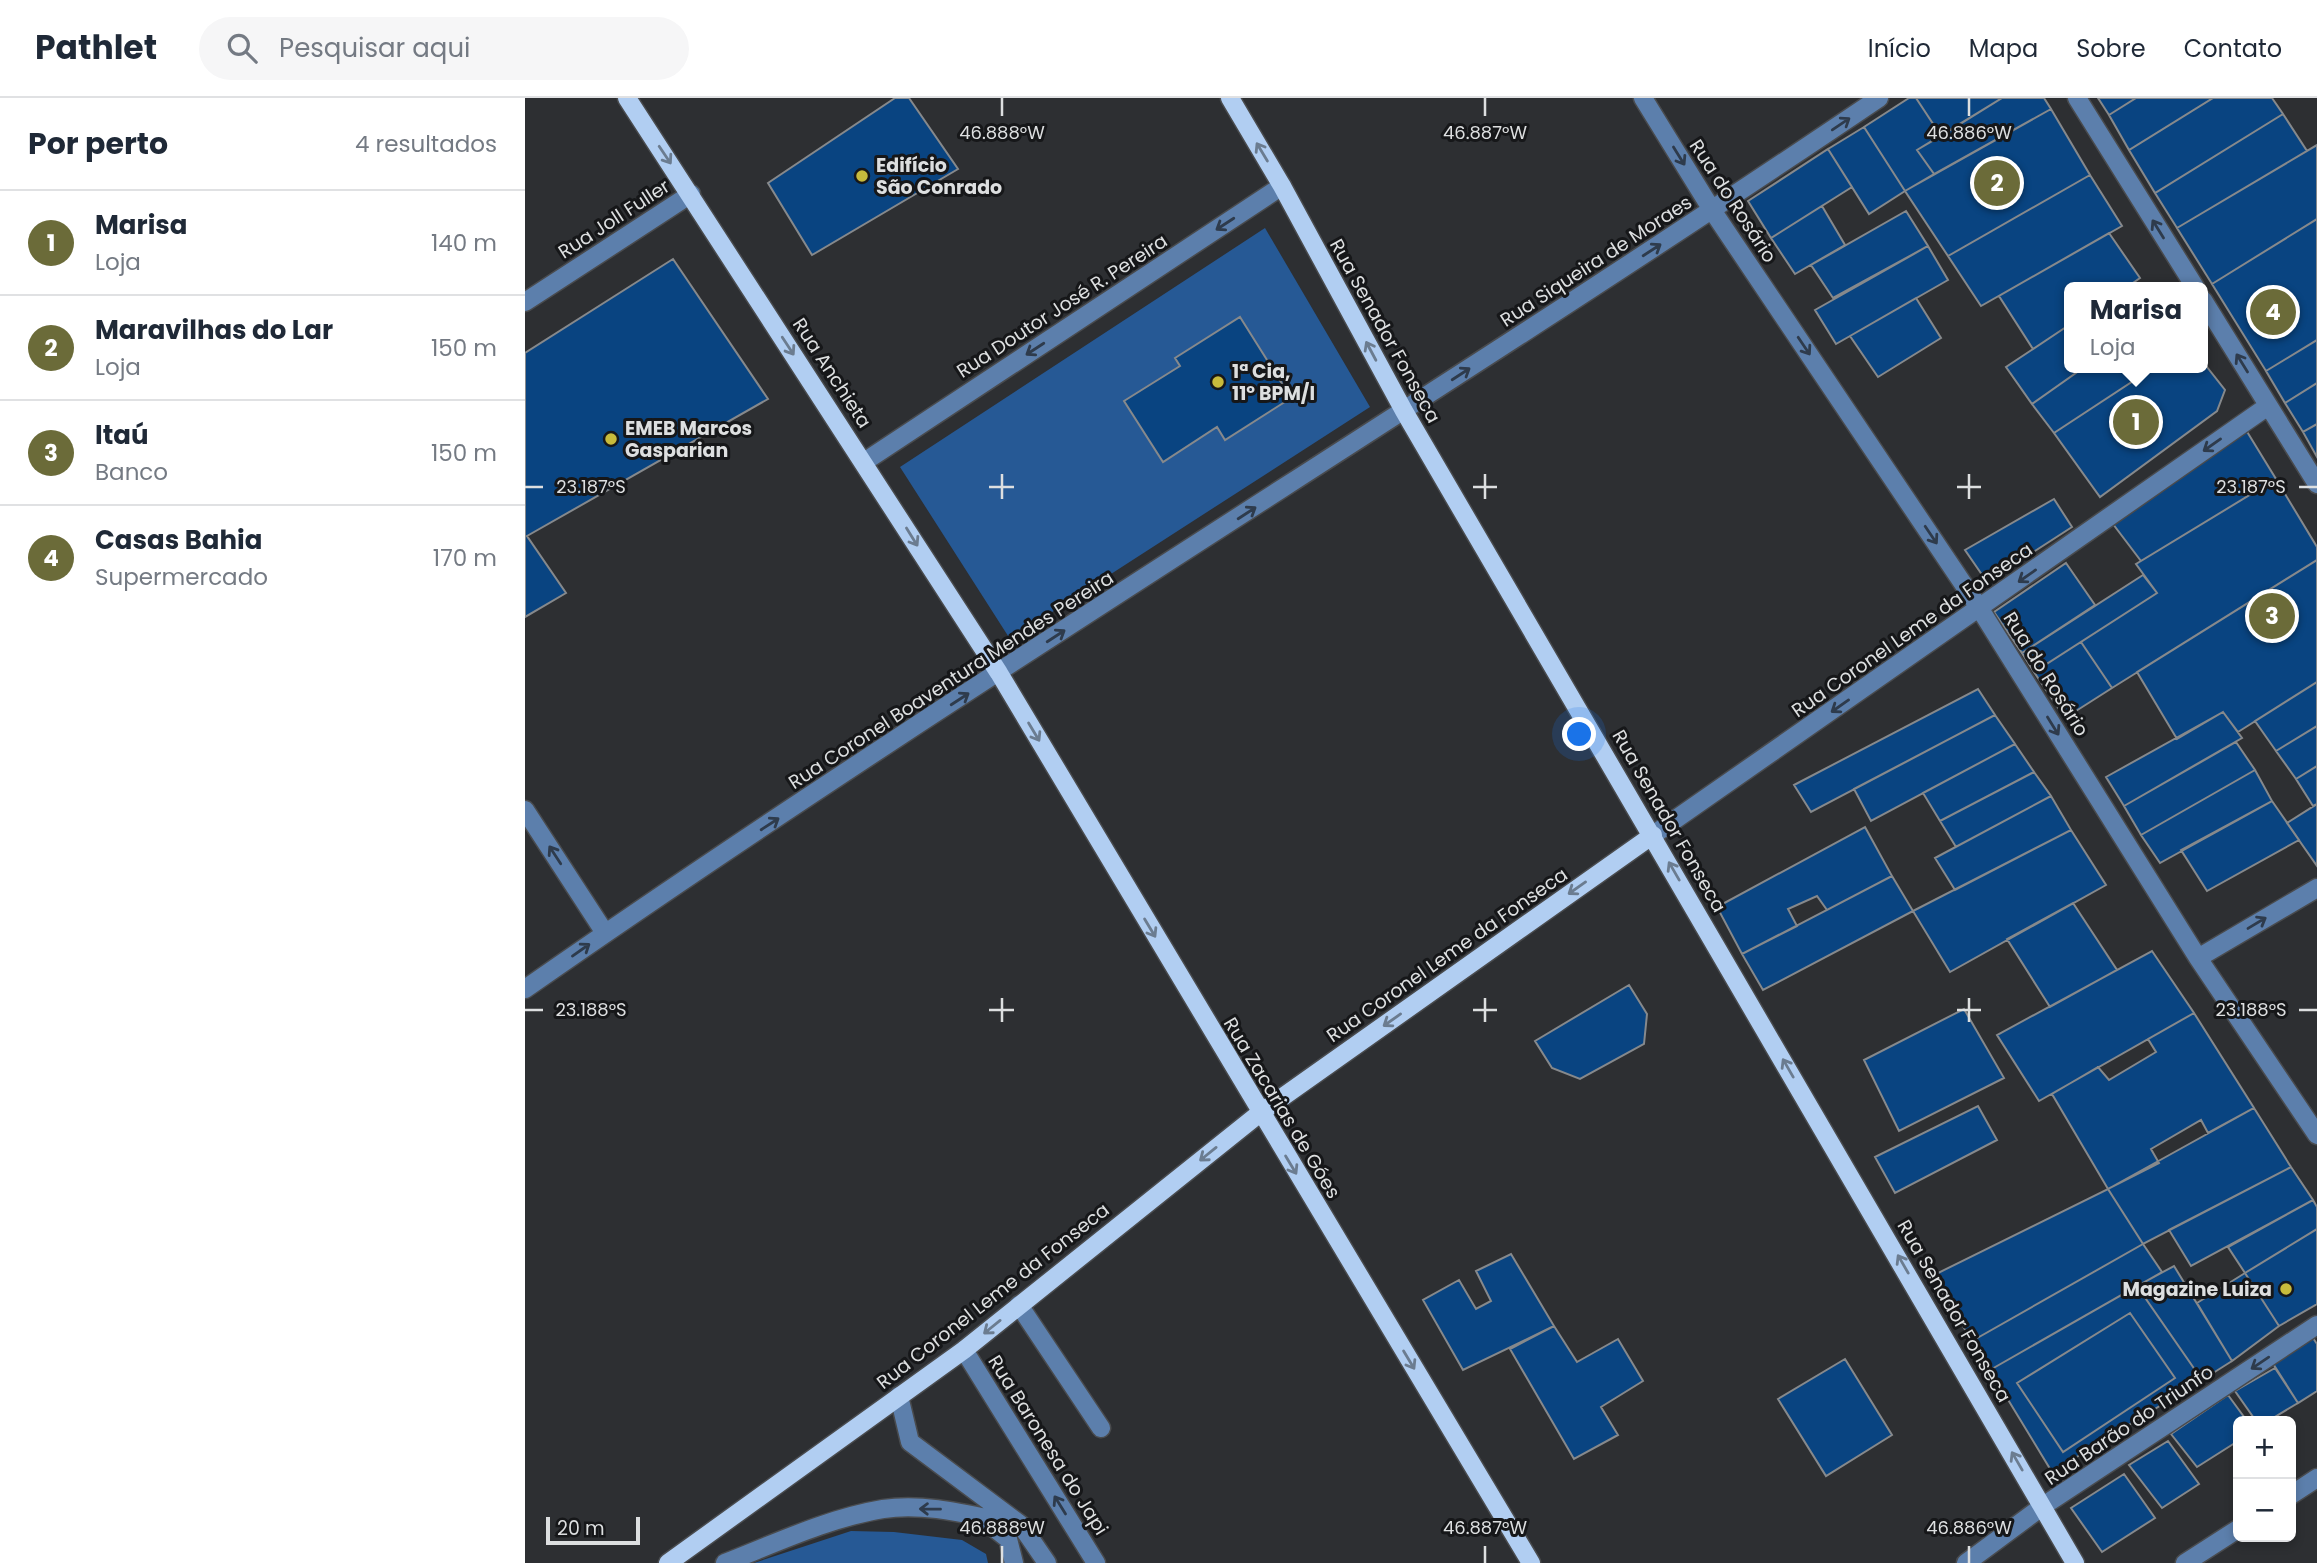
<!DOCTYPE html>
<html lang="pt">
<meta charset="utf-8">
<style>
body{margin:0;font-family:Poppins,sans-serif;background:#f6f6f7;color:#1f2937}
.controls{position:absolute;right:21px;bottom:21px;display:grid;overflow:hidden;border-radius:10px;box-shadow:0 4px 10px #0003}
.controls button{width:63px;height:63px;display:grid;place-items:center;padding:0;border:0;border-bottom:2px solid #e0e1e3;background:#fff;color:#1f2937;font:35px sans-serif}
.scale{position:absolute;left:21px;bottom:18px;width:94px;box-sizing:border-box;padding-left:7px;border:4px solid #dddfe0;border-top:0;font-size:19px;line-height:24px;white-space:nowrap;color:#dddfe0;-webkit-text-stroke:5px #161719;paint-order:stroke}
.you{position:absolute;left:1055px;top:637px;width:24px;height:24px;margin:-18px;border:5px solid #fff;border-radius:50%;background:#1a73e8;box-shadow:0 0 0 10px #1a73e833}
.badge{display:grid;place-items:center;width:46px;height:46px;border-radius:50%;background:#6b6b39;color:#fff;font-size:23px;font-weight:700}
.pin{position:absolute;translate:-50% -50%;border:4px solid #fff;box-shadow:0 2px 7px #0006}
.popup{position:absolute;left:1539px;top:184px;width:144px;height:91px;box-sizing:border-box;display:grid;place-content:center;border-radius:10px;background:#fff;filter:drop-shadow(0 2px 5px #0005);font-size:23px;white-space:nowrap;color:#747a83}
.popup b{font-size:26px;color:#1f2937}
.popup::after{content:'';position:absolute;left:50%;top:100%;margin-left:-14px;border:14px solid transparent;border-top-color:#fff}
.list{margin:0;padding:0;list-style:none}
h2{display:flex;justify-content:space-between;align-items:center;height:91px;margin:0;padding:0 28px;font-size:30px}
h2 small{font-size:23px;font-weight:400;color:#747a83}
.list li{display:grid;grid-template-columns:46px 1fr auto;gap:21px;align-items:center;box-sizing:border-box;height:105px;padding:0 28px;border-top:2px solid #e0e1e3}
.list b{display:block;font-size:26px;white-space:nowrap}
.list p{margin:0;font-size:23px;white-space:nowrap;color:#747a83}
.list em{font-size:23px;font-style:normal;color:#747a83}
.icon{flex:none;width:38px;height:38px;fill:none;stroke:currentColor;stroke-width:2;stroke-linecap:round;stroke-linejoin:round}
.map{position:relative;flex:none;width:1792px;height:1465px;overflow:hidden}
header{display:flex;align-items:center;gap:42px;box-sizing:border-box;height:98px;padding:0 35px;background:#fff;border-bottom:2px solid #e0e1e3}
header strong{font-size:33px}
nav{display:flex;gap:38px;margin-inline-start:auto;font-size:24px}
.search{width:490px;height:63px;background:#f6f6f7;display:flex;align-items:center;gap:18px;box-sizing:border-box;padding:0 24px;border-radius:38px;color:#747a83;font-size:26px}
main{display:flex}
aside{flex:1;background:#fff}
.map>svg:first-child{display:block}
.green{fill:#265995}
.building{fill:#094481;stroke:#86898c;stroke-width:2}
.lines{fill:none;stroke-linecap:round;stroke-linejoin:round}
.minor-casing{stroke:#494b4e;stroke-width:21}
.major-casing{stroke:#494b4e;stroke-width:21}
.minor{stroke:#5c7fac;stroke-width:18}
.major{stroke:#b1cef2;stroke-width:18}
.oneway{stroke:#2e3b4c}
.oneway2{stroke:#6b7c90}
.ticks{fill:none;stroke:#dddfe0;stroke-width:2.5}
.poi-dot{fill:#c7bb3c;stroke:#161719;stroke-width:2.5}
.labels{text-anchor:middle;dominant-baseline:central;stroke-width:6;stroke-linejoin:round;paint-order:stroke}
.poi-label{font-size:19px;font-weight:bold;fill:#dddfe0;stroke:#161719;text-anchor:start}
.street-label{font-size:19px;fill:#dddfe0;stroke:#161719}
.ticks-label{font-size:18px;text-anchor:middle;fill:#dddfe0;stroke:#161719;stroke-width:6;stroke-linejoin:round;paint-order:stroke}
</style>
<header>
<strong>Pathlet</strong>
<div class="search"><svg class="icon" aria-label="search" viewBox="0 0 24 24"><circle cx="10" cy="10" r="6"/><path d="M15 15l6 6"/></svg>Pesquisar aqui</div>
<nav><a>Início</a><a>Mapa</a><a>Sobre</a><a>Contato</a></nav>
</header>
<main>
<aside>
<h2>Por perto<small>4 resultados</small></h2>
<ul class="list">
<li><span class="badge">1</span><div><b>Marisa</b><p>Loja</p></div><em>140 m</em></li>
<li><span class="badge">2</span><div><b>Maravilhas do Lar</b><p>Loja</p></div><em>150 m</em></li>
<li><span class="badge">3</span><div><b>Itaú</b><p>Banco</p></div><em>150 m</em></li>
<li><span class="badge">4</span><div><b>Casas Bahia</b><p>Supermercado</p></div><em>170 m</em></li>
</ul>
</aside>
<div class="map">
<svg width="1792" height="1465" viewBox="0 0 1792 1465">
<rect width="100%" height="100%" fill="#2d2f32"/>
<path class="green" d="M740,130L845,309L485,541L375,369Z
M326,1433L369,1434L437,1442L461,1456L463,1465H229Z"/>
<path class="building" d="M370,0H384L433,71L287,157L243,85Z
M1384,0H1391L1416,38L1392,52L1409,76L1380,93L1339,29Z
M1391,0H1477L1416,38Z
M1477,0H1519L1526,11L1409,76L1392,52Z
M1573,0H1611L1584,17Z
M1611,0H1688L1604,52L1584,17Z
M1688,0H1747L1758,16L1630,95L1604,52Z
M1526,11L1565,77L1423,158L1380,93Z
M1758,16L1782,53L1652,130L1630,95Z
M1339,29L1380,93L1344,116L1303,51Z
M1792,47V121L1687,186L1652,130Z
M1303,51L1327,89L1246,140L1223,103Z
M1565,77L1597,128L1456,208L1423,158Z
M1297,108L1320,147L1270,176L1246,140Z
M1381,113L1403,148L1308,200L1286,167Z
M1792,121V242L1741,273L1687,186Z
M1584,135L1615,180L1602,189H1544V227L1508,251L1474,198Z
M1403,148L1423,182L1311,246L1290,212Z
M148,161L243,301L2,438L41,495L0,519V255Z
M1391,200L1416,240L1353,279L1325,238Z
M715,219L766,300L700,342L692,329L638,364L599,303L655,268L650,260Z
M1544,227V270H1558L1507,306L1481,269Z
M1792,242V285L1760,305L1741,273Z
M1678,264L1700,292L1692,313L1575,399L1529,335L1628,270H1678Z
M1558,270H1628L1529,335L1507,306Z
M1792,285V326L1778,334L1760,305Z
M1792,326V359L1778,334Z
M1721,332L1751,381L1616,463L1588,426Z
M1751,381L1792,449V462L1587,590L1556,544L1632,495L1611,466Z
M1529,401L1547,429L1462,484L1440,452Z
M1792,462V584L1713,634L1698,614L1652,641L1612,574Z
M1541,465L1570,507L1497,555L1469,514Z
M1618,477L1632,495L1509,574L1497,555Z
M1556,544L1587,590L1540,620L1509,574Z
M1792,584V628L1751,653L1730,623Z
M1453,591L1470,617L1286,714L1269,687Z
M1698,614L1717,640L1599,708L1581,679Z
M1470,617L1490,646L1346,723L1329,691Z
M1792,628V668L1771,681L1751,653Z
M1711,644L1730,672L1616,737L1599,708Z
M1490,646L1509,674L1415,723L1398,695Z
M1792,668V706L1788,708L1771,681Z
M1730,672L1747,703L1635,765L1616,737Z
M1509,674L1526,698L1431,749L1415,723Z
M1526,698L1546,732L1430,792L1410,760Z
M1747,703L1774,742L1682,793L1656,752Z
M1792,706V768L1762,725Z
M1340,729L1367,778L1302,812L1292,798L1263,811L1272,828L1217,856L1192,809Z
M1546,732L1581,787L1425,874L1388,813Z
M1367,778L1388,813L1238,892L1217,856Z
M1548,805L1592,872L1525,909L1482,841Z
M1627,853L1669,915L1514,1003L1472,937Z
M1104,887L1122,916L1119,946L1055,981L1027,970L1010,943Z
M1439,911L1479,980L1374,1033L1339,962Z
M1669,915L1729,1010L1683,1035L1676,1022L1626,1051L1634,1065L1583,1091L1527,996L1573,969L1584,982L1631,954L1623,941Z
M1453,1008L1472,1042L1370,1095L1350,1059Z
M1729,1010L1766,1069L1618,1146L1583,1091Z
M1766,1069L1788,1102L1666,1168L1644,1132Z
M1583,1091L1618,1146L1447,1243L1407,1178Z
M1788,1102L1792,1109V1131L1720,1175L1703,1149Z
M1792,1131V1206L1754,1228L1720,1175Z
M1618,1146L1637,1174L1465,1272L1447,1243Z
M986,1156L1029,1228L938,1272L898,1202L934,1182L951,1211L966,1203L951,1173Z
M1649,1168L1707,1263L1677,1282L1612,1188Z
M1720,1175L1754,1228L1707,1263L1672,1205Z
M1612,1188L1677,1282L1527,1374L1465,1272Z
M1605,1215L1650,1280L1538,1354L1492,1285Z
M1029,1228L1052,1264L1093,1241L1118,1283L1076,1309L1093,1337L1049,1361L985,1251Z
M1788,1240L1792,1246V1293L1773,1305L1747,1264Z
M1320,1261L1367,1337L1301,1378L1253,1301Z
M1750,1270L1773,1305L1743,1323H1731L1710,1293Z
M1703,1297L1722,1323H1713V1343L1672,1369L1646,1336Z
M1643,1343L1674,1386L1637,1410L1604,1367Z
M1599,1376L1630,1420L1577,1454L1546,1410Z"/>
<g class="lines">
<defs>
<path id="minor" d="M1118,0L1187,112L1455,511L1673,860L1792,1037
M1552,0L1670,189
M1678,202L1792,386
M0,204L166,96
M339,364L757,88
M0,712L80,835
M1128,737L1743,308
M1673,860L1792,790
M0,891C443,582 906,303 1354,0
M494,1207L576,1330
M439,1252L571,1465
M374,1298L385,1344L496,1427L522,1465
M1766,1397L1792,1380
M459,1422L483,1441L489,1465
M200,1465C251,1445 304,1420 358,1411C404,1404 452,1419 496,1427
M1441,1465L1518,1408L1792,1227
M1660,1465L1713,1431"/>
<path id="major" d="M102,0L474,575L1006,1465
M705,0L757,88L879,313L1550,1465
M143,1465L439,1252L735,1015L1128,737"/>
</defs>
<use href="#minor" class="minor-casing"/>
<use href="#major" class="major-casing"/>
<use href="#minor" class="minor"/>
<use href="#major" class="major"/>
</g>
<defs><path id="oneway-shaft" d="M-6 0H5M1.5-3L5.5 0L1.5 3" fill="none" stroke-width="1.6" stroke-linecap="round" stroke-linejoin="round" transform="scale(1.75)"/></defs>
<g class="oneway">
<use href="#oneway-shaft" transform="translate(1316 26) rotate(-34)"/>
<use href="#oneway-shaft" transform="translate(1154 58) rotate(58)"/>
<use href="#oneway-shaft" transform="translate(700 126) rotate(147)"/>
<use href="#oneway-shaft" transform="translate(1633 131) rotate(-122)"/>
<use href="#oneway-shaft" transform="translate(1127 152) rotate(-33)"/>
<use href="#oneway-shaft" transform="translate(1279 248) rotate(56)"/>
<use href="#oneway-shaft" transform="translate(510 251) rotate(147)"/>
<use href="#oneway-shaft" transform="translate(1717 265) rotate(-122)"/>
<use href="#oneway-shaft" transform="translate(936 276) rotate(-33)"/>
<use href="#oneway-shaft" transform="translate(1687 347) rotate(145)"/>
<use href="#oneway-shaft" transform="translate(722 415) rotate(-33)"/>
<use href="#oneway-shaft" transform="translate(1406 437) rotate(56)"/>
<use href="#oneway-shaft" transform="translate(1502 478) rotate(145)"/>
<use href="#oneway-shaft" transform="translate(531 538) rotate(-33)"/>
<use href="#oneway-shaft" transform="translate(435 601) rotate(-33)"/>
<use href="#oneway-shaft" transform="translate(1315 608) rotate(145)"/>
<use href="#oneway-shaft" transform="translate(1528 628) rotate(58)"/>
<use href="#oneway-shaft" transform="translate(245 726) rotate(-33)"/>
<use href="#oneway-shaft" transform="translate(30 757) rotate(-123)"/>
<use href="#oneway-shaft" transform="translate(1732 825) rotate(-31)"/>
<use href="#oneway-shaft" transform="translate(56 852) rotate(-35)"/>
<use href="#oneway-shaft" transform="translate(1735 1265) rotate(146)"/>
<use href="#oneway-shaft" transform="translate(535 1407) rotate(-122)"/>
<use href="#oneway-shaft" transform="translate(405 1411) rotate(-179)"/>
</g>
<g class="oneway2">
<use href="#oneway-shaft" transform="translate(737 54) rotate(-121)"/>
<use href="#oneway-shaft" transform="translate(140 57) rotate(56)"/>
<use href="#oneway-shaft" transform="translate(263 248) rotate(57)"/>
<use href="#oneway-shaft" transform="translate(846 253) rotate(-118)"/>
<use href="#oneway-shaft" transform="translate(387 439) rotate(58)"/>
<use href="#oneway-shaft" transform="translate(509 634) rotate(59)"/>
<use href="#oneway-shaft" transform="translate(1149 773) rotate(-120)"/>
<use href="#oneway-shaft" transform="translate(1052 790) rotate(145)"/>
<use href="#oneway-shaft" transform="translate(625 830) rotate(59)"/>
<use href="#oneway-shaft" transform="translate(867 922) rotate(145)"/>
<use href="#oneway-shaft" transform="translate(1263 970) rotate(-120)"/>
<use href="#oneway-shaft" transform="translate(683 1056) rotate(141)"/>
<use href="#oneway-shaft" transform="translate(766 1067) rotate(59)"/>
<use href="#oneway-shaft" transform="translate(1378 1166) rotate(-120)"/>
<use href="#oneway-shaft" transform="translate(467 1229) rotate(141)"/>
<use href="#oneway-shaft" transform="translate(884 1262) rotate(59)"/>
<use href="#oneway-shaft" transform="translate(1492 1363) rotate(-120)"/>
</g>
<path class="ticks" d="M477,0V18M960,0V18M1444,0V18M477,376V401M960,376V401M1444,376V401M0,389H18M464,389H489M948,389H972M1432,389H1456M1774,389H1792M477,900V924M960,900V924M1444,900V924M0,912H18M464,912H489M948,912H972M1432,912H1456M1774,912H1792M477,1448V1465M960,1448V1465M1444,1448V1465"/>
<g class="poi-dot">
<circle cx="337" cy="78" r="7"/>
<circle cx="693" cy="284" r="7"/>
<circle cx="86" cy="341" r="7"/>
<circle cx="1761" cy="1191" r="7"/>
</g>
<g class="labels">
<g class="poi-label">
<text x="351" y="67">Edifício<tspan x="351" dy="22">São Conrado</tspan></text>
<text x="707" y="273">1ª Cia,<tspan x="707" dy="22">11º BPM/I</tspan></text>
<text x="100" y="330">EMEB Marcos<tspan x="100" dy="22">Gasparian</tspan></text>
<text x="1747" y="1191" text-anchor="end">Magazine Luiza</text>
</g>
<g class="street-label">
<text transform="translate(1208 103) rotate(57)">Rua do Rosário</text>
<text transform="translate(89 121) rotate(-33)">Rua Joll Fuller</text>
<text transform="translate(1071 163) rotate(-33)">Rua Siqueira de Moraes</text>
<text transform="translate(537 208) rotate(-33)">Rua Doutor José R. Pereira</text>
<text transform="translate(860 233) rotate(61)">Rua Senador Fonseca</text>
<text transform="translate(307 275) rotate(57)">Rua Anchieta</text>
<text transform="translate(1387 532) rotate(-35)">Rua Coronel Leme da Fonseca</text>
<text transform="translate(1521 576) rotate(58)">Rua do Rosário</text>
<text transform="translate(426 582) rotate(-33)">Rua Coronel Boaventura Mendes Pereira</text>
<text transform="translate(1144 723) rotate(60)">Rua Senador Fonseca</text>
<text transform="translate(922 857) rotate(-35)">Rua Coronel Leme da Fonseca</text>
<text transform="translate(757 1010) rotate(59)">Rua Zacarias de Góes</text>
<text transform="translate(468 1198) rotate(-38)">Rua Coronel Leme da Fonseca</text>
<text transform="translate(1429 1213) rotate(60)">Rua Senador Fonseca</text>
<text transform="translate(1604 1327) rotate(-34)">Rua Barão do Triunfo</text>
<text transform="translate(523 1347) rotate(58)">Rua Baronesa do Japi</text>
</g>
</g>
<g class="ticks-label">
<text x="477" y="41">46.888°W</text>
<text x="960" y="41">46.887°W</text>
<text x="1444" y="41">46.886°W</text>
<text x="66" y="395">23.187°S</text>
<text x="1726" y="395">23.187°S</text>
<text x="66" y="918">23.188°S</text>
<text x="1726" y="918">23.188°S</text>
<text x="477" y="1436">46.888°W</text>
<text x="960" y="1436">46.887°W</text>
<text x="1444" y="1436">46.886°W</text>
</g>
</svg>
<div class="controls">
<button>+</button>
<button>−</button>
</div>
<div class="scale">20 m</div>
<div class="you"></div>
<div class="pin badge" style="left:1611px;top:324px">1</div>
<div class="popup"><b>Marisa</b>Loja</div>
<div class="pin badge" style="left:1472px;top:85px">2</div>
<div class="pin badge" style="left:1747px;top:518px">3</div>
<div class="pin badge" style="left:1748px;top:214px">4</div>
</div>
</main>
